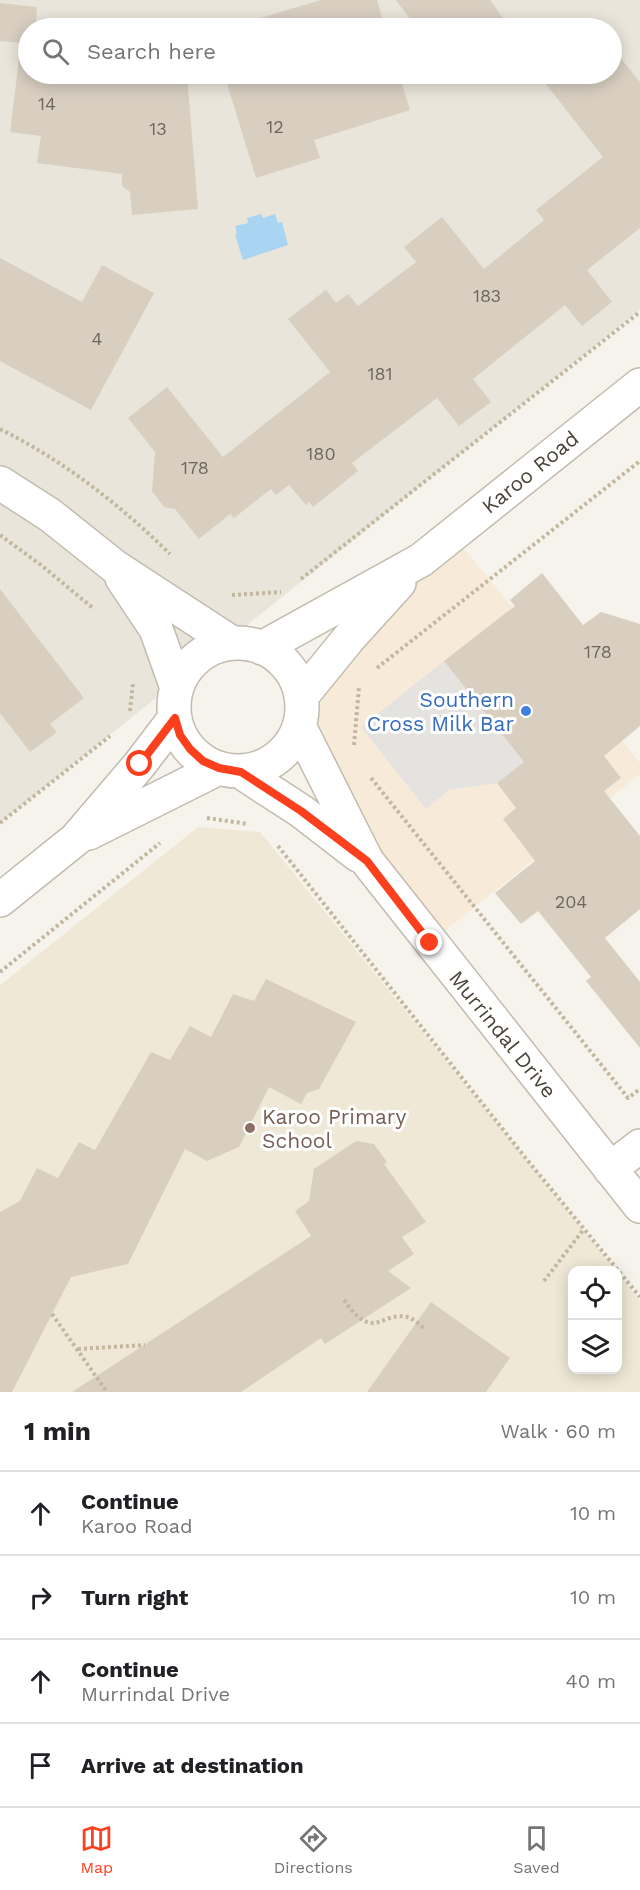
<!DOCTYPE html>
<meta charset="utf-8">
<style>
body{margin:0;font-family:"Work Sans",sans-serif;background:#f2f2f2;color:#202124}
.controls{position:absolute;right:18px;bottom:18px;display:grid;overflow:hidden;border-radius:12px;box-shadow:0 3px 15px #0003}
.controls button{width:54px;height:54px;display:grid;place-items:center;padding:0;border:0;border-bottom:2px solid #e0e0e0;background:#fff;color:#202124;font:30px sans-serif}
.stop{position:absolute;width:18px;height:18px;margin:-14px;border:4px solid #fc3f1d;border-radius:50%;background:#fff}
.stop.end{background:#fc3f1d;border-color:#fff;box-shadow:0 2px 6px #0008}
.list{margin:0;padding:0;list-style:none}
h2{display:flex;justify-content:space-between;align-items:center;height:78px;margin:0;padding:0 24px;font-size:26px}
h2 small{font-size:20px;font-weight:400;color:#757577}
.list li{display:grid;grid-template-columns:39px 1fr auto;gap:18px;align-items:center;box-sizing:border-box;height:84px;padding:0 24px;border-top:2px solid #e0e0e0}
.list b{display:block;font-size:22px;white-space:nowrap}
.list p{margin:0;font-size:20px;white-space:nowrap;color:#757577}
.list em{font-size:20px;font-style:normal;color:#757577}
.icon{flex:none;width:33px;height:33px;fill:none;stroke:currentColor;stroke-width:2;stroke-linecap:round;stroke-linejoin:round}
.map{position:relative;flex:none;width:640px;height:1392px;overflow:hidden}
.search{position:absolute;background:#fff;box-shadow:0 3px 15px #0003;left:18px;right:18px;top:18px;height:66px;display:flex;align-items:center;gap:15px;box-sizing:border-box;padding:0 21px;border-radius:33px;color:#757577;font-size:22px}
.sheet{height:414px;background:#fff}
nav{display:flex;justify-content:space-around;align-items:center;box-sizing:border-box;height:84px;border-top:2px solid #e0e0e0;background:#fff;font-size:16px;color:#757577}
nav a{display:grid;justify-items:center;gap:3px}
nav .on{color:#fc3f1d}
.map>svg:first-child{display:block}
.residential{fill:#eae5da;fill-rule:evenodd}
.commercial{fill:#f7ead8}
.education{fill:#efe8d6}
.parking{fill:#e5e3e0}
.water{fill:#a9d4f2}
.building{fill:#d8cfc1}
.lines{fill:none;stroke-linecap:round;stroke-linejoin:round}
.minor-casing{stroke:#c2bbae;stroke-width:36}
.path{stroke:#c4b79f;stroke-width:4;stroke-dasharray:3 3;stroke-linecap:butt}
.minor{stroke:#fff;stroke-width:33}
.route{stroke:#fc3f1d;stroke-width:8}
.shop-dot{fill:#3f7fe0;stroke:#fff;stroke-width:2}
.education-dot{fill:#8d6e63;stroke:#fff;stroke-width:2}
.labels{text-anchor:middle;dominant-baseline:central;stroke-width:6;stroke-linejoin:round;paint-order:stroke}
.number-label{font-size:18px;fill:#6e675b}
.street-label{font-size:21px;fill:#4b4439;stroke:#fff}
.shop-label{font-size:21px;fill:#366cbe;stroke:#fff;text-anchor:end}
.education-label{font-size:21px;fill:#785e54;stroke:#fff;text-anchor:start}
</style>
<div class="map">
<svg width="640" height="1392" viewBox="0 0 640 1392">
<rect width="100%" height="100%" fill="#f6f3ec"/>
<path class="residential" d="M0,0H640V310L0,823ZM28,28H612V74H28Z"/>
<path class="commercial" d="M453,535L640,763V774L430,943L302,711Z"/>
<path class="education" d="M198,827L260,832L616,1270H572V1370H618V1273L640,1301V1392H0V985Z"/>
<path class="parking" d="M444,661L524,762L497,783L449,790L426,809L361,727Z"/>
<path class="water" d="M261,214L263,218L275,214L278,223L282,222L288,245L243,260L235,235L237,234L235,226L248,223L247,218Z"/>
<path class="building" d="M321,0H377L385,28H238L237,25Z
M396,0H490L510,28H417Z
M0,3L37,7L36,21L79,24L83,28H28V74H187L198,209L132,215L130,192L122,186V174L37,163L41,136L10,132L21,43L0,41Z
M618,55L640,82V228L587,270L612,302L582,326L565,305L473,379L491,402L459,426L437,398L352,463L358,471L313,507L309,502L306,505L289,485L276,495L271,489L234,518L230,514L199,539L175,509L164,507L152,491L155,452L128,418L167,387L223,457L330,372L288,319L326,290L336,303L348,294L358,306L416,262L404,247L442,217L484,269L544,220L536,210L603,157L538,74H612V60Z
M224,74H399L410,110L314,140L320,158L256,178Z
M0,258L82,302L102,265L154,293L91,410L0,361Z
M542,573L583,625L601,612L640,624V726L604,756L621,778L604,791L640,836V909L605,938L640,982V1048L586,981L591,977L538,911L521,924L495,893L535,861L503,819L516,808L497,783L524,762L444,661L515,606L510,600Z
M0,589L84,698L50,724L57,732L30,752L0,713Z
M266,979L356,1022L319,1089L307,1093L301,1104L269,1087L239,1147L207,1161L185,1149L128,1264L71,1277L12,1392H0V1212L20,1201L37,1168L58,1178L79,1142L95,1150L151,1052L170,1060L190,1026L211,1037L233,994L254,1001Z
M356,1141L374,1144L387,1162L384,1164L426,1222L402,1237L414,1254L388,1271L411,1288L325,1344L321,1338L241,1392H72L311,1236L295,1211L309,1201L314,1169Z
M431,1302L510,1358L486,1392H367Z"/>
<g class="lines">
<defs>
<path id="minor" d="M0,483L50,515L114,566L232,643
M122,578L156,629L177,688
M174 707a64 64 0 1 1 128 0a64 64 0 1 1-128 0Z
M262,648L421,560L640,385
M301,697L349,638L399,583
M299,726L367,861L640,1206
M241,772L301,811L358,855
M89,833L219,768
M0,900L76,839L140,764L175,718
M610,1169L640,1146"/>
</defs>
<use href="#minor" class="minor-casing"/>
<path class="path" d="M0,429C64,461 119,504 170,554
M0,535L41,565L94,609
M301,579L640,312
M232,595L281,592
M377,668L640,461
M130,711L133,683
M354,745L359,687
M371,778L628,1098L640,1089
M207,818L248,824
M0,823L110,736
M278,846L524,1156L640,1297
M0,972L160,843
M544,1281L584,1229
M344,1300C375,1345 382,1308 410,1318C415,1320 421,1326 425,1329
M52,1314L107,1392
M78,1349L145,1345"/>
<use href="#minor" class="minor"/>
</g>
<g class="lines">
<path class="route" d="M140,764L175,718L180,735L190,749L203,761L219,768L241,772L301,811L367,861L430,943"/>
</g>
<circle class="shop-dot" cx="526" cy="711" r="6"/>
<circle class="education-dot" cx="250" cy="1128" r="6"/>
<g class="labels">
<g class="number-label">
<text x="47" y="103">14</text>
<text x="275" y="126">12</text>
<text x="158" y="128">13</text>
<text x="487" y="295">183</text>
<text x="97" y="338">4</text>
<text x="380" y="373">181</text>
<text x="321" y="453">180</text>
<text x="195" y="467">178</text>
<text x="598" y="651">178</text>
<text x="571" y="901">204</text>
</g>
<g class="street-label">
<text transform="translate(530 472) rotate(-39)">Karoo Road</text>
<text transform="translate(503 1034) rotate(51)">Murrindal Drive</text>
</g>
<g class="shop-label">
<text x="514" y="699">Southern<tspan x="514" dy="24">Cross Milk Bar</tspan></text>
</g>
<g class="education-label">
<text x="262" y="1116">Karoo Primary<tspan x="262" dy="24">School</tspan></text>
</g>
</g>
</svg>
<div class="controls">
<button><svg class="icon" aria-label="locate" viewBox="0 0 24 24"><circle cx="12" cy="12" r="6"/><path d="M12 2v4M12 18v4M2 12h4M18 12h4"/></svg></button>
<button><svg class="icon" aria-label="layers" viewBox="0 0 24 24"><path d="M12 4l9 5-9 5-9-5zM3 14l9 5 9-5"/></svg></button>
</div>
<div class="stop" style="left:140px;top:764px"></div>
<div class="stop end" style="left:430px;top:943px"></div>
<div class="search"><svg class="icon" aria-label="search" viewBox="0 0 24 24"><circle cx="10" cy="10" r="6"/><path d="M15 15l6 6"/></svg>Search here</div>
</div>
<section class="sheet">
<h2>1 min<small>Walk · 60 m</small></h2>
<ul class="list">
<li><svg class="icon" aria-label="ahead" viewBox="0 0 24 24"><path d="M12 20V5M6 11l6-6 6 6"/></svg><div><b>Continue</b><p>Karoo Road</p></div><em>10 m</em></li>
<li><svg class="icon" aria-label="right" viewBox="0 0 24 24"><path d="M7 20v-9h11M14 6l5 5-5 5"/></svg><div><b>Turn right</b></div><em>10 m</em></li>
<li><svg class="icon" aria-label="ahead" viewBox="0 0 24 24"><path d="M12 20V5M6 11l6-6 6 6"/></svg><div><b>Continue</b><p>Murrindal Drive</p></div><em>40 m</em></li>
<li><svg class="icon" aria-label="arrive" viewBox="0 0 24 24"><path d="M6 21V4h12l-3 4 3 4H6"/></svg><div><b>Arrive at destination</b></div></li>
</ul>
</section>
<nav>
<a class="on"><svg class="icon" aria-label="map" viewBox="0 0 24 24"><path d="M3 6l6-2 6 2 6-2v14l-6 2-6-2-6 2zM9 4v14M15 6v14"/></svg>Map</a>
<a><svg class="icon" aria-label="directions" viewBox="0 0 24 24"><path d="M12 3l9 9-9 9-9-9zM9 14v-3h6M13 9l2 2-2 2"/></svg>Directions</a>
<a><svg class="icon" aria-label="saved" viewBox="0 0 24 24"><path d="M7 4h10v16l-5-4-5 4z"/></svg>Saved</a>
</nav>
